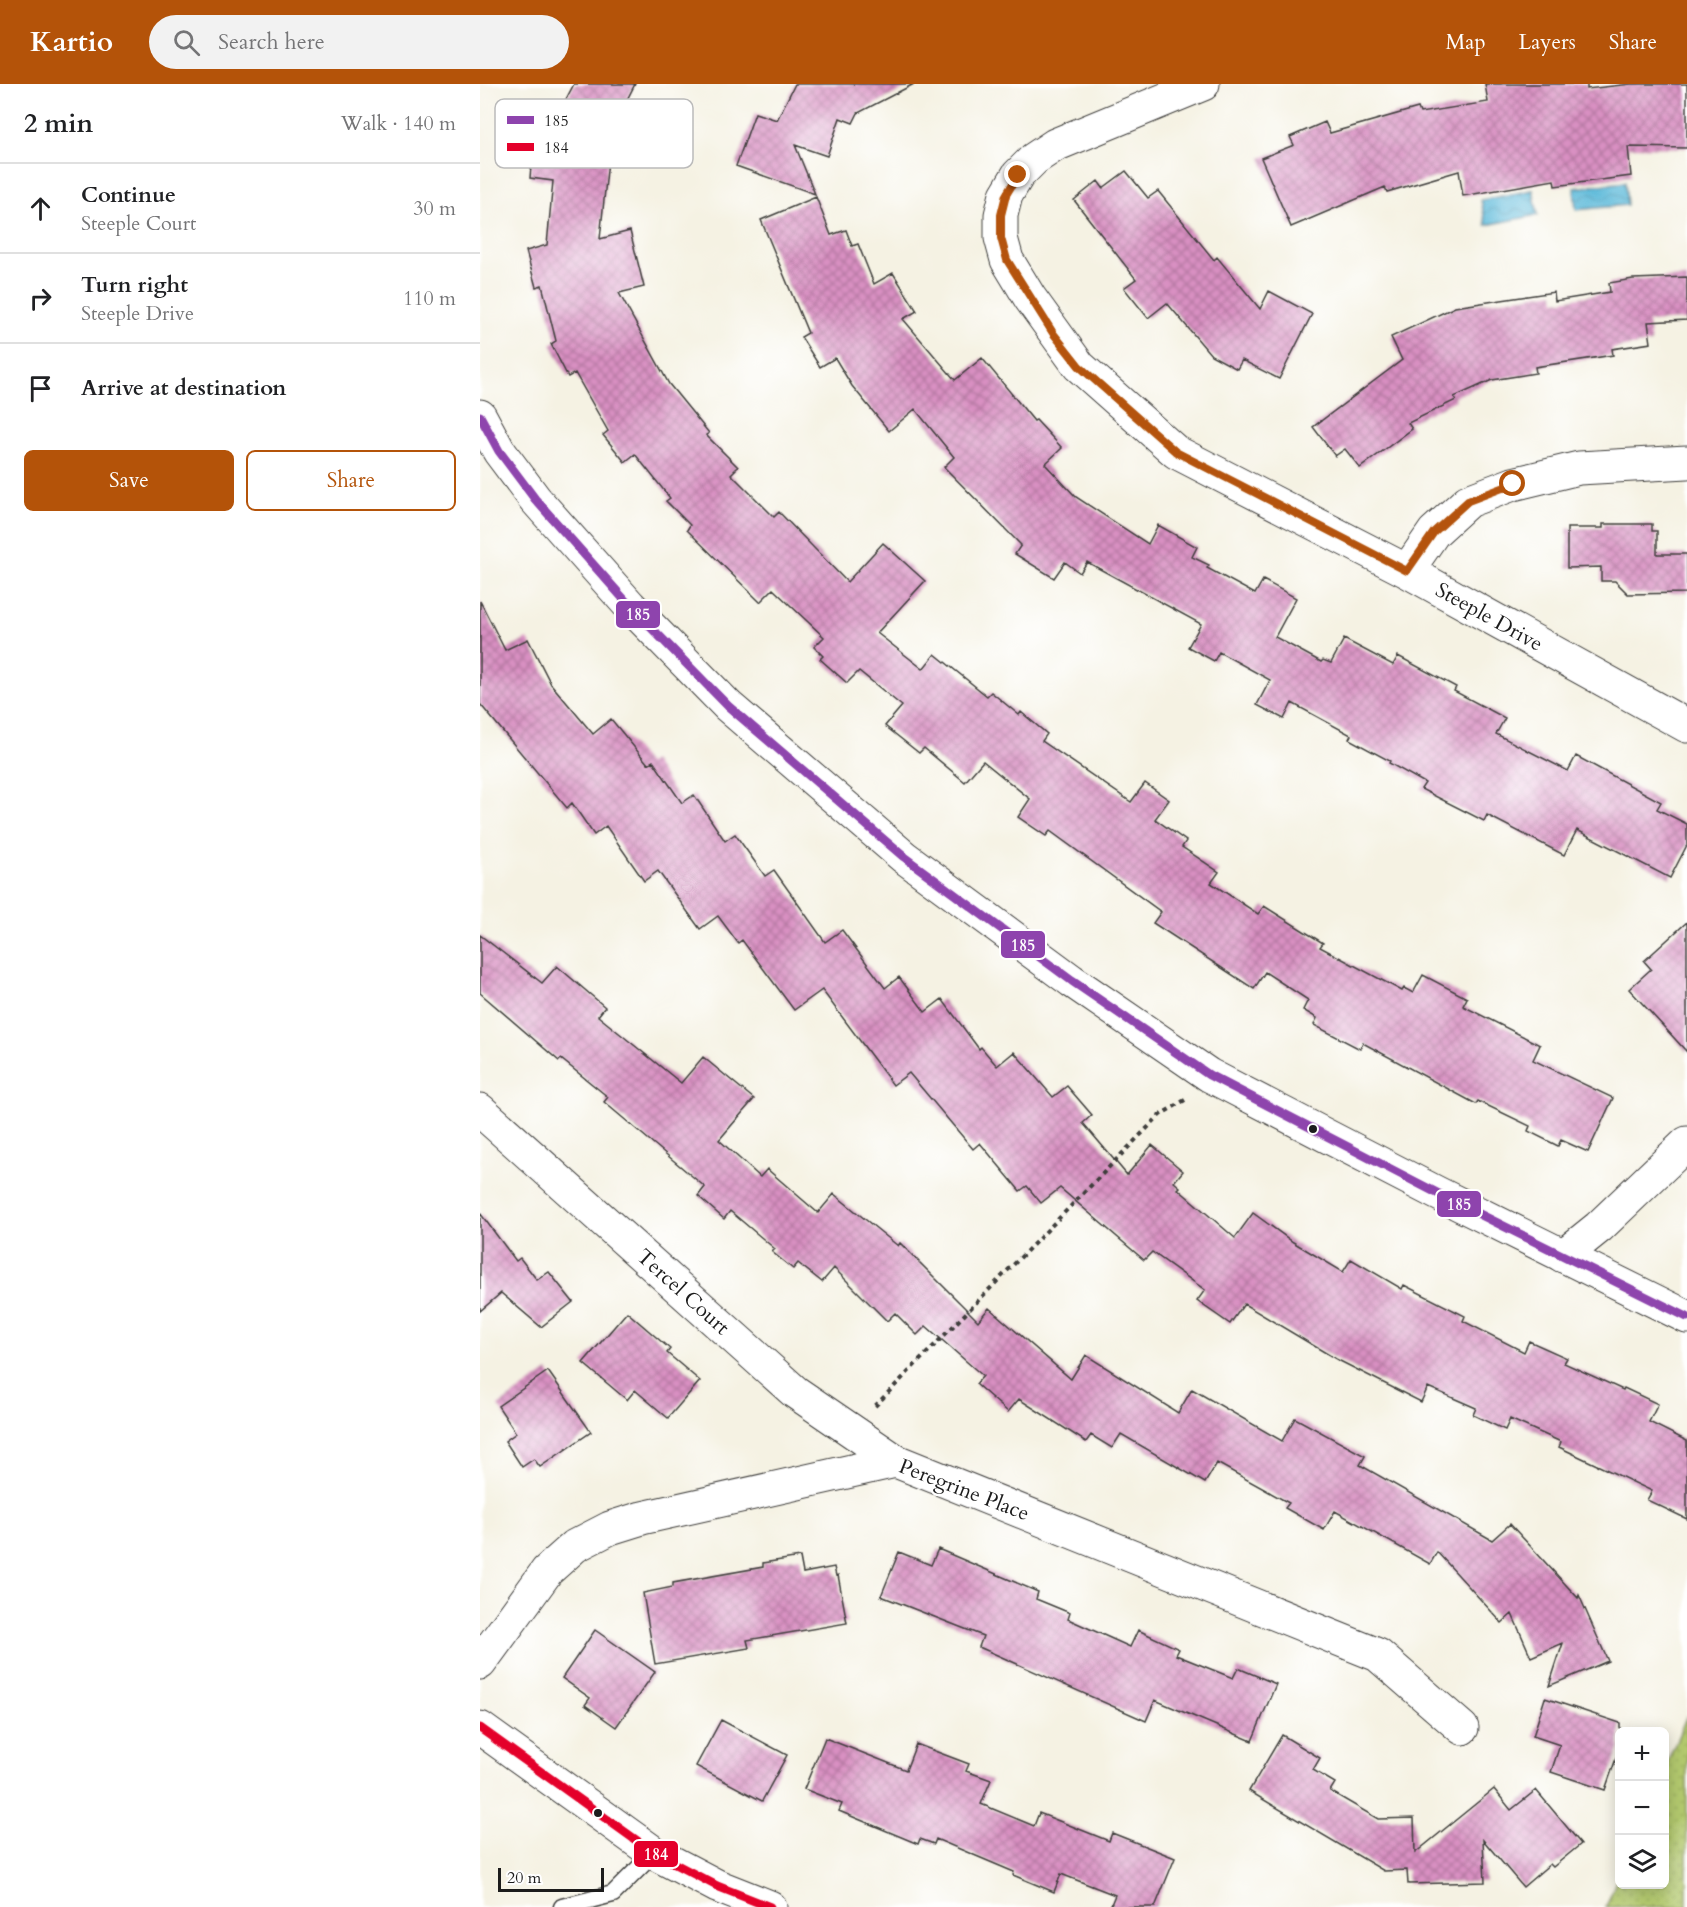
<!DOCTYPE html>
<meta charset="utf-8">
<style>
body{margin:0;font-family:Cardo,serif;background:#f2f2f2;color:#202124}
.controls{position:absolute;right:18px;bottom:18px;display:grid;overflow:hidden;border-radius:9px;box-shadow:0 3px 15px #0003}
.controls button{width:54px;height:54px;display:grid;place-items:center;padding:0;border:0;border-bottom:2px solid #e0e0e0;background:#fff;color:#202124;font:30px sans-serif}
.scale{position:absolute;left:18px;bottom:15px;width:106px;box-sizing:border-box;padding-left:6px;border:3px solid #1c1c1c;border-top:0;font-size:16px;line-height:21px;white-space:nowrap;color:#1c1c1c;-webkit-text-stroke:4px #fff;paint-order:stroke}
.stop{position:absolute;width:18px;height:18px;margin:-14px;border:4px solid #b45309;border-radius:50%;background:#fff}
.stop.end{background:#b45309;border-color:#fff;box-shadow:0 2px 6px #0008}
.list{margin:0;padding:0;list-style:none}
h2{display:flex;justify-content:space-between;align-items:center;height:78px;margin:0;padding:0 24px;font-size:26px}
h2 small{font-size:20px;font-weight:400;color:#757577}
.list li{display:grid;grid-template-columns:39px 1fr auto;gap:18px;align-items:center;box-sizing:border-box;height:90px;padding:0 24px;border-top:2px solid #e0e0e0}
.list b{display:block;font-size:22px;white-space:nowrap}
.list p{margin:0;font-size:20px;white-space:nowrap;color:#757577}
.list em{font-size:20px;font-style:normal;color:#757577}
.actions{display:flex;gap:12px;padding:18px 24px}
.actions a{flex:1;padding:14px 0;border:2px solid #b45309;border-radius:9px;text-align:center;font-size:21px;color:#b45309}
.actions .main{background:#b45309;color:#fff}
.icon{flex:none;width:33px;height:33px;fill:none;stroke:currentColor;stroke-width:2;stroke-linecap:round;stroke-linejoin:round}
.map{position:relative;flex:none;width:1207px;height:1823px;overflow:hidden}
header{display:flex;align-items:center;gap:36px;box-sizing:border-box;height:84px;padding:0 30px;background:#b45309;color:#fff}
header strong{font-size:28px}
nav{display:flex;gap:33px;margin-inline-start:auto;font-size:21px}
.search{width:420px;height:54px;background:#f2f2f2;display:flex;align-items:center;gap:15px;box-sizing:border-box;padding:0 21px;border-radius:33px;color:#757577;font-size:22px}
main{display:flex}
aside{flex:1;background:#fff}
.map>svg:first-child{display:block}
.park{fill:url(#park-dots);stroke:#687245;stroke-width:1.5}
.water{fill:url(#water-waves);stroke:#3c6a7a;stroke-width:1.5}
.building{fill:url(#building-cross-hatch)}
.lines{fill:none;stroke-linecap:round;stroke-linejoin:round}
.lane-casing{stroke:#3d3c3a;stroke-width:19}
.street-casing{stroke:#3d3c3a;stroke-width:35}
.secondary-casing{stroke:#3d3c3a;stroke-width:35}
.path{stroke:#3d3c3a;stroke-width:4;stroke-dasharray:4.5 4.5;stroke-linecap:butt}
.lane{stroke:#fff;stroke-width:16}
.street{stroke:#fff;stroke-width:33}
.secondary{stroke:#fff;stroke-width:33}
.bus-1-casing{stroke:#fff;stroke-width:14}
.bus-2-casing{stroke:#fff;stroke-width:14}
.bus-1{stroke:#8e44ad;stroke-width:9}
.bus-2{stroke:#e4002b;stroke-width:9}
.route{stroke:#b45309;stroke-width:8}
.bus-dot{fill:#1c1c1c;stroke:#fff;stroke-width:2}
.labels{text-anchor:middle;dominant-baseline:central;stroke-width:4.5;stroke-linejoin:round;paint-order:stroke}
.street-label{font-size:21px;fill:#1c1c1c;stroke:#fff}
.key{fill:#fff;stroke:#bbb;stroke-width:1.5}
.key-label{font-size:16px;fill:#1c1c1c}
.line-badge{stroke:#fff;stroke-width:2}
.badge-label{font-size:16px;text-anchor:middle;font-weight:bold;fill:#fff}
</style>
<header>
<strong>Kartio</strong>
<div class="search"><svg class="icon" aria-label="search" viewBox="0 0 24 24"><circle cx="10" cy="10" r="6"/><path d="M15 15l6 6"/></svg>Search here</div>
<nav><a>Map</a><a>Layers</a><a>Share</a></nav>
</header>
<main>
<aside>
<h2>2 min<small>Walk · 140 m</small></h2>
<ul class="list">
<li><svg class="icon" aria-label="ahead" viewBox="0 0 24 24"><path d="M12 20V5M6 11l6-6 6 6"/></svg><div><b>Continue</b><p>Steeple Court</p></div><em>30 m</em></li>
<li><svg class="icon" aria-label="right" viewBox="0 0 24 24"><path d="M7 20v-9h11M14 6l5 5-5 5"/></svg><div><b>Turn right</b><p>Steeple Drive</p></div><em>110 m</em></li>
<li><svg class="icon" aria-label="arrive" viewBox="0 0 24 24"><path d="M6 21V4h12l-3 4 3 4H6"/></svg><div><b>Arrive at destination</b></div></li>
</ul>
<div class="actions"><a class="main">Save</a><a>Share</a></div>
</aside>
<div class="map">
<svg width="1207" height="1823" viewBox="0 0 1207 1823">
<defs>
<pattern id="park-dots" width="8" height="8" patternUnits="userSpaceOnUse" patternTransform="scale(1.5)"><rect width="8" height="8" fill="#b3c96e"/><path d="M2 2h.1M6 6h.1" fill="none" stroke="#99ac5f" stroke-width="1.8" stroke-linecap="round"/></pattern>
<pattern id="water-waves" width="16" height="10" patternUnits="userSpaceOnUse" patternTransform="scale(1.5)"><rect width="16" height="10" fill="#5bb9d9"/><path d="M0 5q4-4 8 0t8 0" fill="none" stroke="#4f9eba"/></pattern>
<pattern id="building-cross-hatch" width="8" height="8" patternUnits="userSpaceOnUse" patternTransform="scale(1.5)"><rect width="8" height="8" fill="#d990c2"/><path d="M0 0l8 8M0 8l8-8" fill="none" stroke="#af759d"/></pattern>
</defs>
<rect width="100%" height="100%" fill="#fff"/>
<filter id="ink" filterUnits="userSpaceOnUse"><feTurbulence type="fractalNoise" baseFrequency=".0167" numOctaves="2"/><feDisplacementMap in="SourceGraphic" scale="12" xChannelSelector="R" yChannelSelector="G"/><feConvolveMatrix kernelMatrix="1 2 1 2 8 2 1 2 1" color-interpolation-filters="sRGB"/></filter>
<filter id="wash" filterUnits="userSpaceOnUse"><feTurbulence type="fractalNoise" baseFrequency=".008" numOctaves="4" result="noise"/><feDisplacementMap in="SourceGraphic" scale="24" xChannelSelector="R" yChannelSelector="G"/><feGaussianBlur stdDeviation="1.35" result="paint"/><feColorMatrix in="noise" values="0 0 0 0 0 0 0 0 0 0 0 0 0 0 0 0 0 1.4 0 .05"/><feComposite in="paint" operator="in"/></filter>
<g filter="url(#wash)">
<rect width="100%" height="100%" fill="#f5f2e3"/>
<path class="park" d="M1207,1631V1823H1126L1139,1790L1140,1800H1184L1185,1684Z"/>
<path class="water" d="M1145,98L1147,121L1096,126L1094,104Z
M1053,106L1058,131L1006,141L1001,116Z"/>
<g id="blocks">
<path class="building" d="M94,0H155L131,47L120,155L150,147L164,203L139,209L189,300L229,349L226,351L258,383L251,390L294,433L299,428L367,498L403,459L445,497L397,549L443,585L455,570L507,612L511,608L539,631L541,628L567,650L562,657L651,718L665,699L689,716L675,735L706,757L702,763L739,788L731,799L778,830L784,822L843,859L840,863L922,907L924,904L933,909L943,891L987,914L983,922L1060,961L1053,976L1133,1014L1108,1068L1081,1056L1078,1062L1048,1047L1050,1042L998,1017L996,1020L883,959L880,965L834,941L837,934L823,926L828,916L785,888L774,905L673,839L681,828L570,747L566,752L538,733L550,715L503,677L485,698L444,664L439,669L405,642L422,622L379,587L367,599L340,575L343,572L334,563L344,553L293,505L280,518L207,446L210,441L186,417L190,414L155,370L145,378L123,351L128,347L95,289L88,293L71,260L76,257L62,201L56,203L46,167L67,161L73,97L50,94L53,58L63,59Z
M315,0H434L378,29L373,39L360,34L347,72L315,61L335,110L256,82L275,29L297,36Z
M1005,0H1107V5L1151,0H1207V64L1148,63L1151,92L1075,102L1074,96L983,112L979,87L907,108L905,103L811,143L781,74L814,61L810,53L845,38L850,49L938,24L940,29L1008,18Z
M646,87L668,114L678,107L734,176L737,173L780,225L789,207L832,230L799,295L762,276L757,285L731,271L687,219L668,234L644,204L656,195L594,116L618,97L623,104Z
M336,113L351,151L366,146L372,162L378,160L394,200L413,189L437,227L423,235L475,296L502,274L554,337L556,336L582,364L565,380L596,413L668,460L678,441L717,463L712,473L729,481L727,484L775,510L783,496L816,514L795,553L841,578L843,576L851,579L864,555L913,581L918,572L976,603L974,607L1025,634L1016,650L1088,687L1096,672L1181,718L1177,725L1207,740V761L1190,794L1097,746L1084,771L1007,731L1004,737L941,705L945,699L909,679L910,677L869,655L871,651L812,619L804,635L777,621L790,596L739,568L734,577L708,563L721,540L607,478L600,489L585,478L574,494L535,470L541,461L464,383L474,373L435,325L409,347L372,302L355,274L340,283L321,253L328,249L281,136Z
M1207,193V236L1168,238L1171,259L1132,265L1133,271L1055,283L1056,289L1012,296L974,313L976,316L928,339L932,345L880,384L865,365L855,372L833,343L922,276L911,253L975,223L1074,208L1075,217L1130,208L1129,199L1153,195Z
M1123,440H1172V447H1177V470H1207V509L1148,510L1135,497H1121V483L1087,484V444H1123Z
M0,517L25,566L48,555L71,600L113,650L131,635L168,680L173,677L202,719L214,711L245,757L255,750L285,792L294,786L345,858L362,846L405,904L419,893L445,928L462,915L499,965L501,963L517,982L534,968L573,1013L587,1002L612,1031L603,1039L647,1091L672,1061L703,1087L694,1098L700,1103L698,1105L755,1154L773,1129L813,1158L863,1188L871,1175L922,1205L924,1201L985,1232L983,1237L1044,1268L1049,1257L1087,1274L1084,1279L1143,1306L1144,1304L1178,1320L1169,1338L1207,1357V1435L1167,1416L1172,1407L1079,1363L1081,1358L1030,1335L1025,1346L993,1331L996,1324L948,1303L941,1318L856,1275L764,1220L750,1240L717,1217L725,1206L672,1168L664,1176L580,1104L561,1119L547,1102L540,1107L500,1059L493,1065L429,989L413,1001L342,906L314,926L262,856L258,859L238,832L220,845L178,787L164,797L126,742L114,751L92,719L87,724L0,620Z
M1207,838V968L1149,905L1171,885L1164,877Z
M0,851L62,899L77,882L125,923L118,932L201,999L223,973L274,1015L239,1056L280,1093L287,1085L338,1129L354,1110L418,1162L420,1159L498,1237L509,1224L591,1295L606,1271L698,1329L712,1305L802,1357L815,1334L885,1372L880,1381L1012,1456L1030,1440L1098,1514L1099,1511L1128,1577L1069,1602L1083,1559L1051,1573L1032,1530L1022,1539L957,1468L950,1480L855,1427L844,1446L805,1424L809,1419L737,1379L725,1399L641,1350L632,1364L611,1351L606,1358L539,1315L528,1328L496,1300L503,1292L446,1242L437,1251L415,1229L407,1237L354,1184L342,1198L318,1179L313,1185L292,1168L295,1165L250,1127L244,1135L218,1112L225,1103L124,1018L128,1013L81,975L79,977L0,909Z
M0,1129L36,1177L40,1174L57,1196L69,1188L93,1218L61,1243L21,1209L0,1227Z
M147,1228L190,1265L187,1269L220,1297L188,1334L155,1306L147,1316L103,1279Z
M68,1287L111,1348L60,1383L54,1375L42,1383L25,1357L36,1349L18,1322Z
M458,1465L558,1508L556,1515L590,1529L588,1535L650,1563L658,1546L699,1565L696,1571L753,1594L758,1584L796,1600L772,1657L675,1616L666,1637L499,1563L503,1552L401,1512L419,1468L451,1481Z
M320,1473L323,1489L354,1483L356,1492L358,1491L367,1539L267,1556L269,1564L175,1580L163,1509L193,1503V1499L283,1483V1479Z
M115,1546L175,1588L136,1643L105,1621L110,1614L82,1594Z
M1065,1614L1140,1639V1663L1125,1706L1071,1688L1080,1661L1053,1652Z
M241,1636L307,1671L282,1717L216,1682Z
M802,1651L840,1674L833,1686L855,1699L850,1707L898,1735L934,1734L935,1769L1014,1705L1031,1726L1056,1706L1101,1760L1073,1783L1070,1780L1043,1803L1003,1756L1005,1798L928,1800L927,1786L904,1787L769,1707Z
M345,1654L426,1686L436,1660L489,1680L486,1687L511,1696L501,1720L554,1742L559,1729L629,1757L632,1749L695,1774L675,1823H630L635,1811L581,1790L574,1808L533,1791L534,1788L456,1755L454,1760L440,1755L438,1760L359,1727L362,1720L324,1705Z"/>
</g>
</g>
<g filter="url(#ink)">
<use href="#blocks" fill-opacity="0" stroke="#3d3c3a" stroke-width="1.5"/>
<g class="lines">
<defs>
<path id="lane" d="M82,1823L133,1810L174,1769"/>
<path id="street" d="M723,0L575,61L554,75L538,91L526,111L521,131V154L527,176L550,214L599,282L696,368L927,487L1207,642
M927,487L954,448L988,417L1033,400L1099,384L1207,378
M0,1026L315,1308L416,1377L898,1571L982,1644
M1083,1172L1119,1143L1207,1059
M0,1579L67,1487L95,1462L130,1444L162,1434L416,1377"/>
<path id="secondary" d="M0,332L19,367L55,415L150,522L248,622L424,773L592,897L729,991L957,1109L1207,1233
M0,1644L174,1769L237,1802L290,1823"/>
</defs>
<use href="#lane" class="lane-casing"/>
<use href="#street" class="street-casing"/>
<use href="#secondary" class="secondary-casing"/>
<path class="path" d="M395,1322L680,1031L705,1016"/>
<use href="#lane" class="lane"/>
<use href="#street" class="street"/>
<use href="#secondary" class="secondary"/>
<defs>
<path id="bus-1" d="M0,332L19,367L55,415L150,522L248,622L424,773L592,897L729,991L957,1109L1207,1233"/>
<path id="bus-2" d="M0,1644L174,1769L237,1802L290,1823"/>
</defs>
<use href="#bus-1" class="bus-1-casing"/>
<use href="#bus-2" class="bus-2-casing"/>
<use href="#bus-1" class="bus-1"/>
<use href="#bus-2" class="bus-2"/>
</g>
</g>
<g class="lines" filter="url(#ink)">
<path class="route" d="M538,91L526,111L521,131V154L527,176L573,249L599,282L696,368L927,487L954,448L988,417L1033,400"/>
</g>
<g class="bus-dot">
<circle cx="833" cy="1045" r="5"/>
<circle cx="118" cy="1729" r="5"/>
</g>
<g class="labels">
<g class="street-label">
<text transform="translate(1009 533) rotate(29)">Steeple Drive</text>
<text transform="translate(203 1208) rotate(42)">Tercel Court</text>
<text transform="translate(484 1406) rotate(21)">Peregrine Place</text>
</g>
</g>
<rect x="15" y="15" width="198" height="69" rx="9" class="key"/>
<rect x="27" y="32" width="27" height="8" fill="#8e44ad"/>
<rect x="27" y="59" width="27" height="8" fill="#e4002b"/>
<g class="key-label">
<text x="64" y="42">185</text>
<text x="64" y="69">184</text>
</g>
<g class="line-badge">
<rect x="135" y="516" width="46" height="29" rx="6" fill="#8e44ad"/>
<rect x="520" y="846" width="46" height="29" rx="6" fill="#8e44ad"/>
<rect x="956" y="1106" width="46" height="28" rx="6" fill="#8e44ad"/>
<rect x="153" y="1756" width="46" height="28" rx="6" fill="#e4002b"/>
</g>
<g class="badge-label">
<text x="158" y="536">185</text>
<text x="543" y="867">185</text>
<text x="979" y="1126">185</text>
<text x="176" y="1776">184</text>
</g>
</svg>
<div class="controls">
<button>+</button>
<button>−</button>
<button><svg class="icon" aria-label="layers" viewBox="0 0 24 24"><path d="M12 4l9 5-9 5-9-5zM3 14l9 5 9-5"/></svg></button>
</div>
<div class="scale">20 m</div>
<div class="stop" style="left:1033px;top:400px"></div>
<div class="stop end" style="left:538px;top:91px"></div>
</div>
</main>
